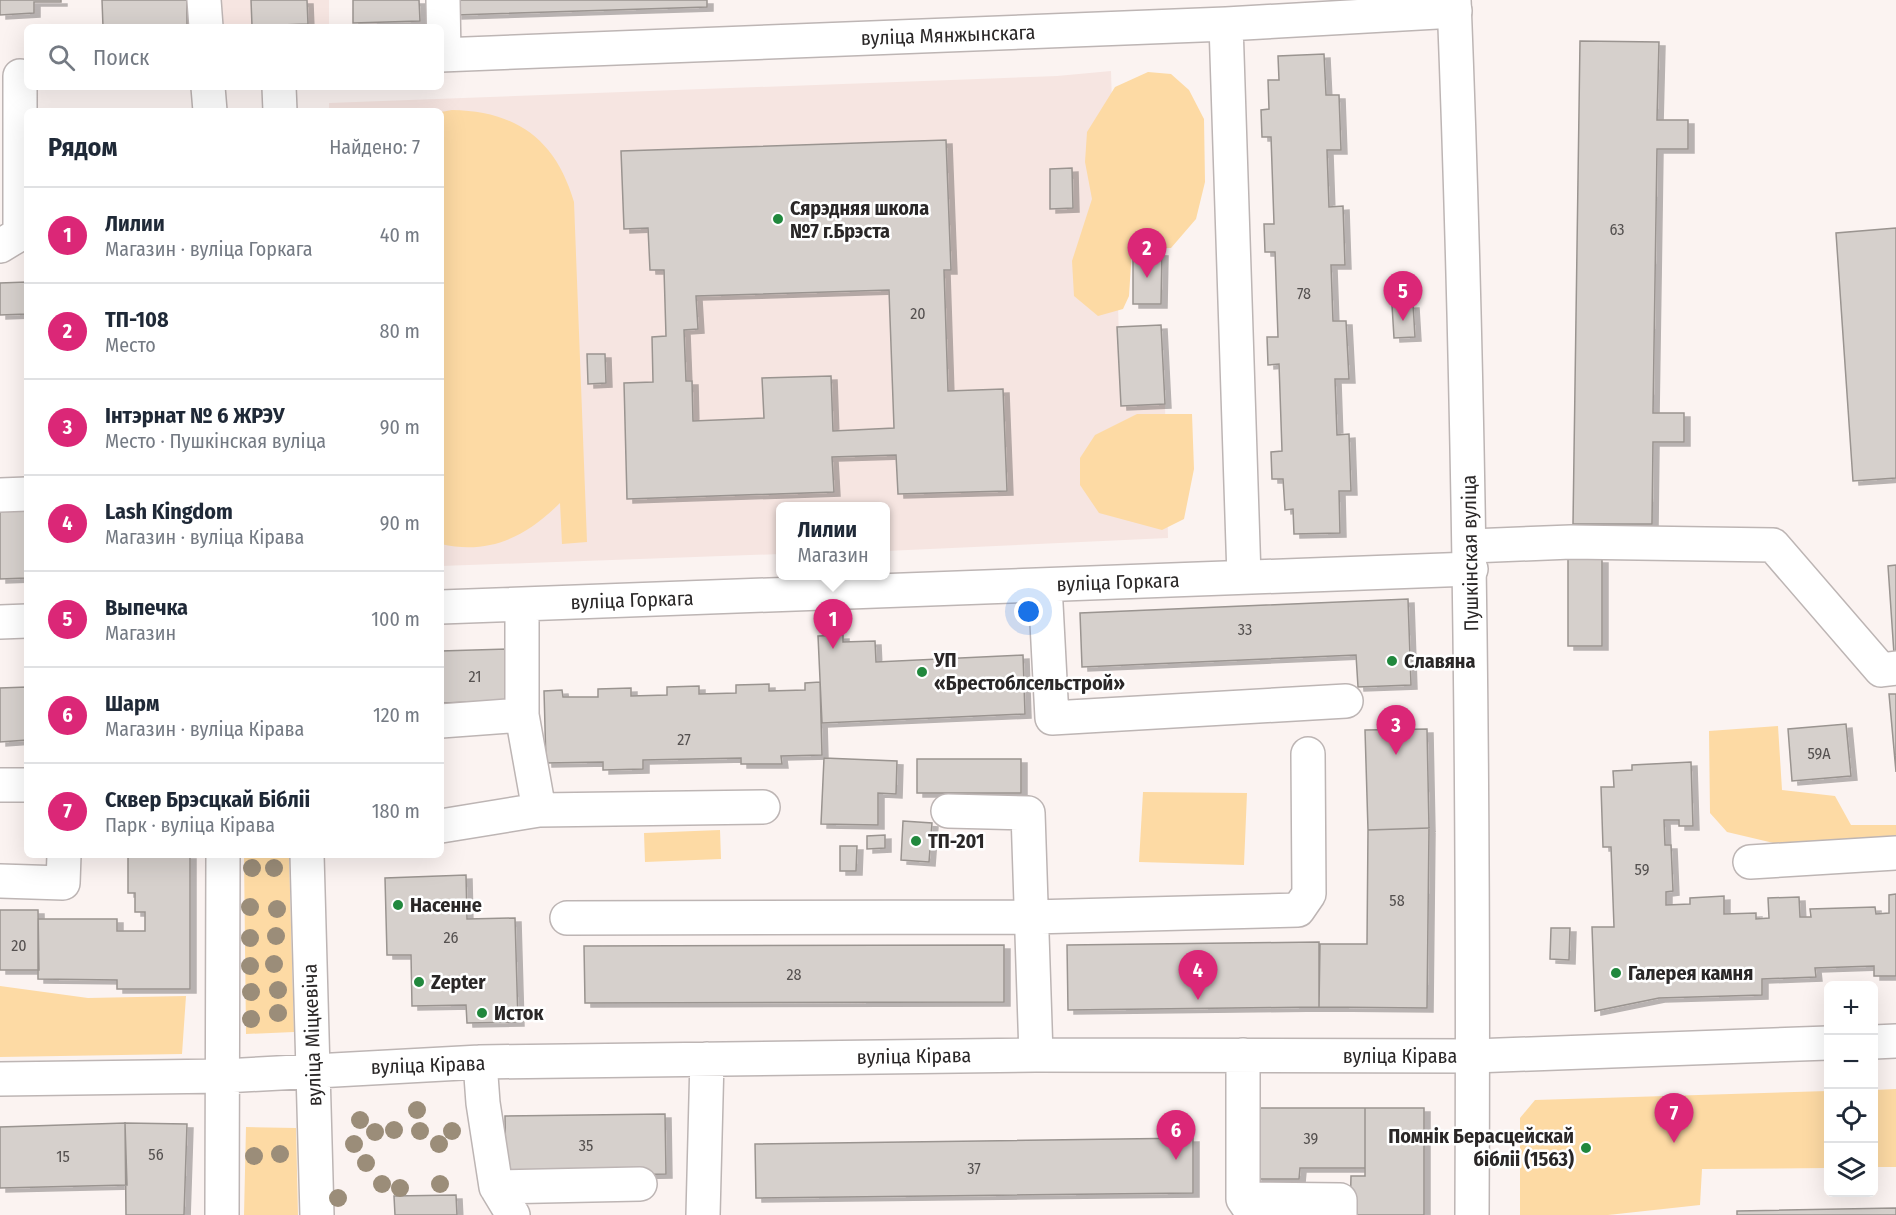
<!DOCTYPE html>
<html lang="ru">
<meta charset="utf-8">
<style>
body{margin:0;font-family:"Fira Sans Condensed",sans-serif;background:#f2f2f3;color:#1f2937}
.controls{position:absolute;right:18px;bottom:18px;display:grid;overflow:hidden;border-radius:9px;box-shadow:0 6px 24px #0002}
.controls button{width:54px;height:54px;display:grid;place-items:center;padding:0;border:0;border-bottom:2px solid #e0e1e3;background:#fff;color:#1f2937;font:30px sans-serif}
.you{position:absolute;left:1029px;top:612px;width:21px;height:21px;margin:-15px;border:4px solid #fff;border-radius:50%;background:#1a73e8;box-shadow:0 0 0 9px #1a73e833}
.badge{display:grid;place-items:center;width:39px;height:39px;border-radius:50%;background:#db2777;color:#fff;font-size:20px;font-weight:700}
.pin{position:absolute;translate:-50% -50px;filter:drop-shadow(0 2px 3px #0008)}
.pin::after{content:'';position:absolute;top:32px;width:21px;height:18px;background:inherit;clip-path:polygon(0 0,100% 0,50% 100%)}
.popup{position:absolute;left:776px;top:502px;width:114px;height:78px;box-sizing:border-box;display:grid;place-content:center;border-radius:9px;background:#fff;filter:drop-shadow(0 2px 4px #0005);font-size:20px;white-space:nowrap;color:#747a83}
.popup b{font-size:22px;color:#1f2937}
.popup::after{content:'';position:absolute;left:50%;top:100%;margin-left:-12px;border:12px solid transparent;border-top-color:#fff}
.list{margin:0;padding:0;list-style:none}
h2{display:flex;justify-content:space-between;align-items:center;height:78px;margin:0;padding:0 24px;font-size:26px}
h2 small{font-size:20px;font-weight:400;color:#747a83}
.list li{display:grid;grid-template-columns:39px 1fr auto;gap:18px;align-items:center;box-sizing:border-box;height:96px;padding:0 24px;border-top:2px solid #e0e1e3}
.list b{display:block;font-size:22px;white-space:nowrap}
.list p{margin:0;font-size:20px;white-space:nowrap;color:#747a83}
.list em{font-size:20px;font-style:normal;color:#747a83}
.icon{flex:none;width:33px;height:33px;fill:none;stroke:currentColor;stroke-width:2;stroke-linecap:round;stroke-linejoin:round}
.map{position:relative;flex:none;width:1896px;height:1215px;overflow:hidden}
.search{position:absolute;background:#fff;box-shadow:0 6px 24px #0002;left:24px;top:24px;width:420px;height:66px;display:flex;align-items:center;gap:15px;box-sizing:border-box;padding:0 21px;border-radius:9px;color:#747a83;font-size:22px}
.panel{position:absolute;background:#fff;box-shadow:0 6px 24px #0002;left:24px;top:108px;width:420px;height:750px;border-radius:9px}
.map>svg:first-child{display:block}
.built{fill:#f6e5e1}
.green{fill:#fddaa4}
.building{fill:#d6d0cc;stroke:#9a9490;stroke-width:1.5;fill-rule:evenodd;filter:url(#shadow)}
.lines{fill:none;stroke-linecap:round;stroke-linejoin:round}
.minor-casing{stroke:#bdb5b4;stroke-width:36}
.major-casing{stroke:#bdb5b4;stroke-width:36}
.minor{stroke:#fff;stroke-width:33}
.major{stroke:#fff;stroke-width:33}
.tree{fill:#9b8d79}
.poi-dot{fill:#21883d;stroke:#fff;stroke-width:2}
.labels{text-anchor:middle;dominant-baseline:central;stroke-width:5;stroke-linejoin:round;paint-order:stroke}
.number-label{font-size:16px;fill:#555150}
.street-label{font-size:20px;fill:#2a2727;stroke:#fff}
.poi-label{font-size:20px;font-weight:bold;fill:#2a2727;stroke:#fff;text-anchor:start}
</style>
<div class="map">
<svg width="1896" height="1215" viewBox="0 0 1896 1215">
<defs>
<filter id="shadow"><feDropShadow dx="6" dy="4" stdDeviation="0" flood-color="#0004"/></filter>
</defs>
<rect width="100%" height="100%" fill="#fbf3f1"/>
<path class="built" d="M215,0H329V26L216,27Z
M1111,71L1121,406L1165,404L1168,538L886,551V506H780V554L441,566V111H329V103L1057,76Z"/>
<path class="green" d="M1148,72L1171,74L1189,90L1204,119L1205,182L1196,219L1171,248L1132,249L1129,296L1123,309L1098,316L1074,296L1072,261L1092,199L1085,162L1087,132L1115,87Z
M452,110C517,111 556,140 574,202L587,542L562,544L560,503C526,537 489,555 441,544V112Z
M1137,414H1192L1194,469L1184,519L1162,530L1099,513L1080,485V458L1095,435Z
M1778,726L1782,790L1835,796L1851,825H1896V843L1799,849L1727,832L1710,813L1709,731Z
M1143,792L1247,793L1244,865L1139,862Z
M720,830L721,859L645,862L644,833Z
M244,855H289L294,1032L246,1034Z
M0,986L88,998L186,996L182,1054L0,1057Z
M1896,1089V1167H1874V1090Z
M1828,1091V1168L1702,1169L1700,1205L1608,1215H1520V1118L1535,1100Z
M246,1127L296,1128L298,1215H244Z"/>
<path class="building" d="M0,0H61V2H34V13L0,15Z
M102,0H187V27H103Z
M251,0H307L308,24L252,26Z
M353,0H419L420,21L353,23Z
M456,0H707V7L456,15Z
M1580,41L1659,42L1657,120H1688V149H1657L1653,413H1684V442H1653L1652,524H1573Z
M1324,54L1326,95H1339L1341,150H1327L1329,207L1343,206L1345,265H1331L1333,321H1346L1349,379H1335L1337,435L1349,434L1351,491H1339L1340,533L1294,534L1293,509L1285,510L1283,479H1272L1271,452L1282,451L1279,364L1268,365L1267,337H1278L1275,252H1265L1264,224H1274L1271,137H1262L1261,110L1269,109L1268,80H1279L1278,56Z
M946,140L951,270H944L948,391L1003,389L1007,491L898,494L896,455L832,457L834,492L627,499L624,383L653,382L652,337L666,336L664,270H650L648,228L624,229L621,151ZM889,290L894,428L833,431L831,376L762,378L764,418L693,421L692,381H686L684,330L698,329L696,296Z
M1072,168L1073,208L1050,209V169Z
M1896,228V478L1853,481L1836,233Z
M1133,251L1162,252L1161,304H1133Z
M27,282V314L0,315V283Z
M1413,304L1415,337L1394,338L1392,305Z
M1161,325L1165,404L1121,406L1117,327Z
M587,354H605L606,383L588,384Z
M0,510H27V578L0,579Z
M1568,559H1602V646H1568Z
M1896,565V654H1894L1888,566Z
M1408,599L1411,685L1358,687L1356,655L1082,667L1080,613Z
M843,635V642L875,641L876,662L1023,655L1025,714L822,723L818,636Z
M507,649L509,701L441,703V651Z
M820,682L822,755L781,756L782,764H741V758L643,760V769L603,770V762L546,763L544,691L562,690L563,697H598V689L631,688V696L667,695V687L699,686V694L736,693V685L769,684V691L805,690V683Z
M27,687V740L0,742V688Z
M1889,694H1896V772Z
M1846,724L1851,776L1792,781L1788,729Z
M1427,729L1429,828L1368,830L1365,730Z
M824,758L897,761L896,794L878,793V825L821,824Z
M917,759H1021V793H917Z
M1691,762L1693,826H1679V820H1664L1665,845H1671L1673,891L1666,892V905L1690,904V898L1724,896V914L1756,913V919L1769,918L1768,898L1799,897L1800,917H1811L1810,909L1875,907L1876,914L1889,913V895L1896,894V976H1874V966L1815,968L1816,977L1762,979V995L1659,998L1595,1011L1592,927H1614L1611,847H1603L1601,787H1614L1613,771L1632,770V765Z
M903,821L932,823L929,862L901,860Z
M1429,828L1427,1008L1319,1007L1320,944H1367L1368,830Z
M885,835V848L867,849V836Z
M840,846H857L856,871H840Z
M128,855H190V989H117V980L38,979V919H117V931H145V912H135V893H128Z
M466,875L467,919L515,918L518,1022L467,1023L466,1005L412,1006L411,955H387L385,878Z
M0,910H38L39,970H0Z
M1551,928H1570L1569,960L1550,959Z
M1319,942V1007L1068,1010L1067,945Z
M1004,945V1002L585,1003L584,946Z
M1256,1108H1365V1168H1300L1299,1179H1256Z
M1365,1108H1424V1215H1350L1351,1176H1365Z
M665,1114L666,1174L506,1177L505,1116Z
M125,1123L127,1185L0,1188V1127Z
M125,1123L187,1124L184,1215H126Z
M1193,1138V1193L756,1198L755,1144Z
M456,1195L457,1215H395L394,1196Z
M1896,1208V1215H1737V1211Z"/>
<g class="lines">
<defs>
<path id="minor" d="M204,0L206,27
M443,0L444,55
M1226,24L1244,577
M441,55L1226,24L1455,11
M208,87L210,111
M279,87L280,111
M0,246L20,234V76
M0,495L27,494
M1471,546L1571,542L1773,545L1881,670L1896,668
M1045,585L1052,718L1346,701
M522,604V715L539,810L763,807
M441,607L1471,569
M0,622L27,621
M441,721L522,715
M0,785H27
M948,811L1028,813L1036,1055
M441,826L539,810
M307,855L317,1215
M1750,862L1896,853
M0,881L63,883L64,855
M567,918L1032,917L1298,910L1309,894L1308,754
M1874,1042L1896,1041
M1243,1055V1199L1254,1215
M480,1062L483,1103L496,1187L513,1215
M0,1079L224,1076L480,1062L1036,1055L1474,1056L1828,1043
M496,1187L640,1184
M1243,1199L1340,1200V1215
M222,1215L223,855
M703,1215L707,1059"/>
<path id="major" d="M1454,0C1470,405 1474,810 1472,1215"/>
</defs>
<use href="#minor" class="minor-casing"/>
<use href="#major" class="major-casing"/>
<use href="#minor" class="minor"/>
<use href="#major" class="major"/>
</g>
<g class="tree">
<circle cx="252" cy="868" r="9"/>
<circle cx="274" cy="868" r="9"/>
<circle cx="250" cy="907" r="9"/>
<circle cx="277" cy="909" r="9"/>
<circle cx="276" cy="936" r="9"/>
<circle cx="250" cy="938" r="9"/>
<circle cx="274" cy="964" r="9"/>
<circle cx="250" cy="966" r="9"/>
<circle cx="278" cy="990" r="9"/>
<circle cx="251" cy="992" r="9"/>
<circle cx="278" cy="1013" r="9"/>
<circle cx="251" cy="1019" r="9"/>
<circle cx="417" cy="1110" r="9"/>
<circle cx="360" cy="1120" r="9"/>
<circle cx="394" cy="1130" r="9"/>
<circle cx="420" cy="1131" r="9"/>
<circle cx="452" cy="1131" r="9"/>
<circle cx="375" cy="1132" r="9"/>
<circle cx="354" cy="1144" r="9"/>
<circle cx="439" cy="1144" r="9"/>
<circle cx="280" cy="1154" r="9"/>
<circle cx="254" cy="1156" r="9"/>
<circle cx="366" cy="1163" r="9"/>
<circle cx="382" cy="1184" r="9"/>
<circle cx="440" cy="1184" r="9"/>
<circle cx="400" cy="1188" r="9"/>
<circle cx="338" cy="1198" r="9"/>
</g>
<g class="poi-dot">
<circle cx="778" cy="219" r="6"/>
<circle cx="1392" cy="661" r="6"/>
<circle cx="922" cy="672" r="6"/>
<circle cx="916" cy="841" r="6"/>
<circle cx="398" cy="905" r="6"/>
<circle cx="1616" cy="973" r="6"/>
<circle cx="419" cy="982" r="6"/>
<circle cx="482" cy="1013" r="6"/>
<circle cx="1586" cy="1148" r="6"/>
</g>
<g class="labels">
<g class="number-label">
<text x="1617" y="229">63</text>
<text x="1304" y="293">78</text>
<text x="918" y="313">20</text>
<text x="1245" y="629">33</text>
<text x="475" y="676">21</text>
<text x="684" y="739">27</text>
<text x="1819" y="753">59А</text>
<text x="1642" y="869">59</text>
<text x="1397" y="900">58</text>
<text x="451" y="937">26</text>
<text x="19" y="945">20</text>
<text x="794" y="974">28</text>
<text x="1311" y="1138">39</text>
<text x="586" y="1145">35</text>
<text x="156" y="1154">56</text>
<text x="63" y="1156">15</text>
<text x="974" y="1168">37</text>
</g>
<g class="street-label">
<text transform="translate(948 35) rotate(-2)">вуліца Мянжынскага</text>
<text transform="translate(1470 553) rotate(-91)">Пушкінская вуліца</text>
<text transform="translate(1118 582) rotate(-2)">вуліца Горкага</text>
<text transform="translate(632 600) rotate(-2)">вуліца Горкага</text>
<text transform="translate(312 1035) rotate(-92)">вуліца Міцкевіча</text>
<text transform="translate(914 1056) rotate(-1)">вуліца Кірава</text>
<text x="1400" y="1056">вуліца Кірава</text>
<text transform="translate(428 1065) rotate(-2)">вуліца Кірава</text>
</g>
<g class="poi-label">
<text x="790" y="208">Сярэдняя школа<tspan x="790" dy="23">№7 г.Брэста</tspan></text>
<text x="934" y="660">УП<tspan x="934" dy="23">«Брестоблсельстрой»</tspan></text>
<text x="1404" y="661">Славяна</text>
<text x="928" y="841">ТП-201</text>
<text x="410" y="905">Насенне</text>
<text x="1628" y="973">Галерея камня</text>
<text x="431" y="982">Zepter</text>
<text x="494" y="1013">Исток</text>
<text x="1574" y="1136" text-anchor="end">Помнік Берасцейскай<tspan x="1574" dy="23">бібліі (1563)</tspan></text>
</g>
</g>
</svg>
<div class="controls">
<button>+</button>
<button>−</button>
<button><svg class="icon" aria-label="locate" viewBox="0 0 24 24"><circle cx="12" cy="12" r="6"/><path d="M12 2v4M12 18v4M2 12h4M18 12h4"/></svg></button>
<button><svg class="icon" aria-label="layers" viewBox="0 0 24 24"><path d="M12 4l9 5-9 5-9-5zM3 14l9 5 9-5"/></svg></button>
</div>
<div class="you"></div>
<div class="pin badge" style="left:833px;top:649px">1</div>
<div class="popup"><b>Лилии</b>Магазин</div>
<div class="pin badge" style="left:1147px;top:278px">2</div>
<div class="pin badge" style="left:1396px;top:755px">3</div>
<div class="pin badge" style="left:1198px;top:1000px">4</div>
<div class="pin badge" style="left:1403px;top:321px">5</div>
<div class="pin badge" style="left:1176px;top:1160px">6</div>
<div class="pin badge" style="left:1674px;top:1143px">7</div>
<div class="search"><svg class="icon" aria-label="search" viewBox="0 0 24 24"><circle cx="10" cy="10" r="6"/><path d="M15 15l6 6"/></svg>Поиск</div>
<section class="panel">
<h2>Рядом<small>Найдено: 7</small></h2>
<ul class="list">
<li><span class="badge">1</span><div><b>Лилии</b><p>Магазин · вуліца Горкага</p></div><em>40 m</em></li>
<li><span class="badge">2</span><div><b>ТП-108</b><p>Место</p></div><em>80 m</em></li>
<li><span class="badge">3</span><div><b>Інтэрнат № 6 ЖРЭУ</b><p>Место · Пушкінская вуліца</p></div><em>90 m</em></li>
<li><span class="badge">4</span><div><b>Lash Kingdom</b><p>Магазин · вуліца Кірава</p></div><em>90 m</em></li>
<li><span class="badge">5</span><div><b>Выпечка</b><p>Магазин</p></div><em>100 m</em></li>
<li><span class="badge">6</span><div><b>Шарм</b><p>Магазин · вуліца Кірава</p></div><em>120 m</em></li>
<li><span class="badge">7</span><div><b>Сквер Брэсцкай Бібліі</b><p>Парк · вуліца Кірава</p></div><em>180 m</em></li>
</ul>
</section>
</div>
